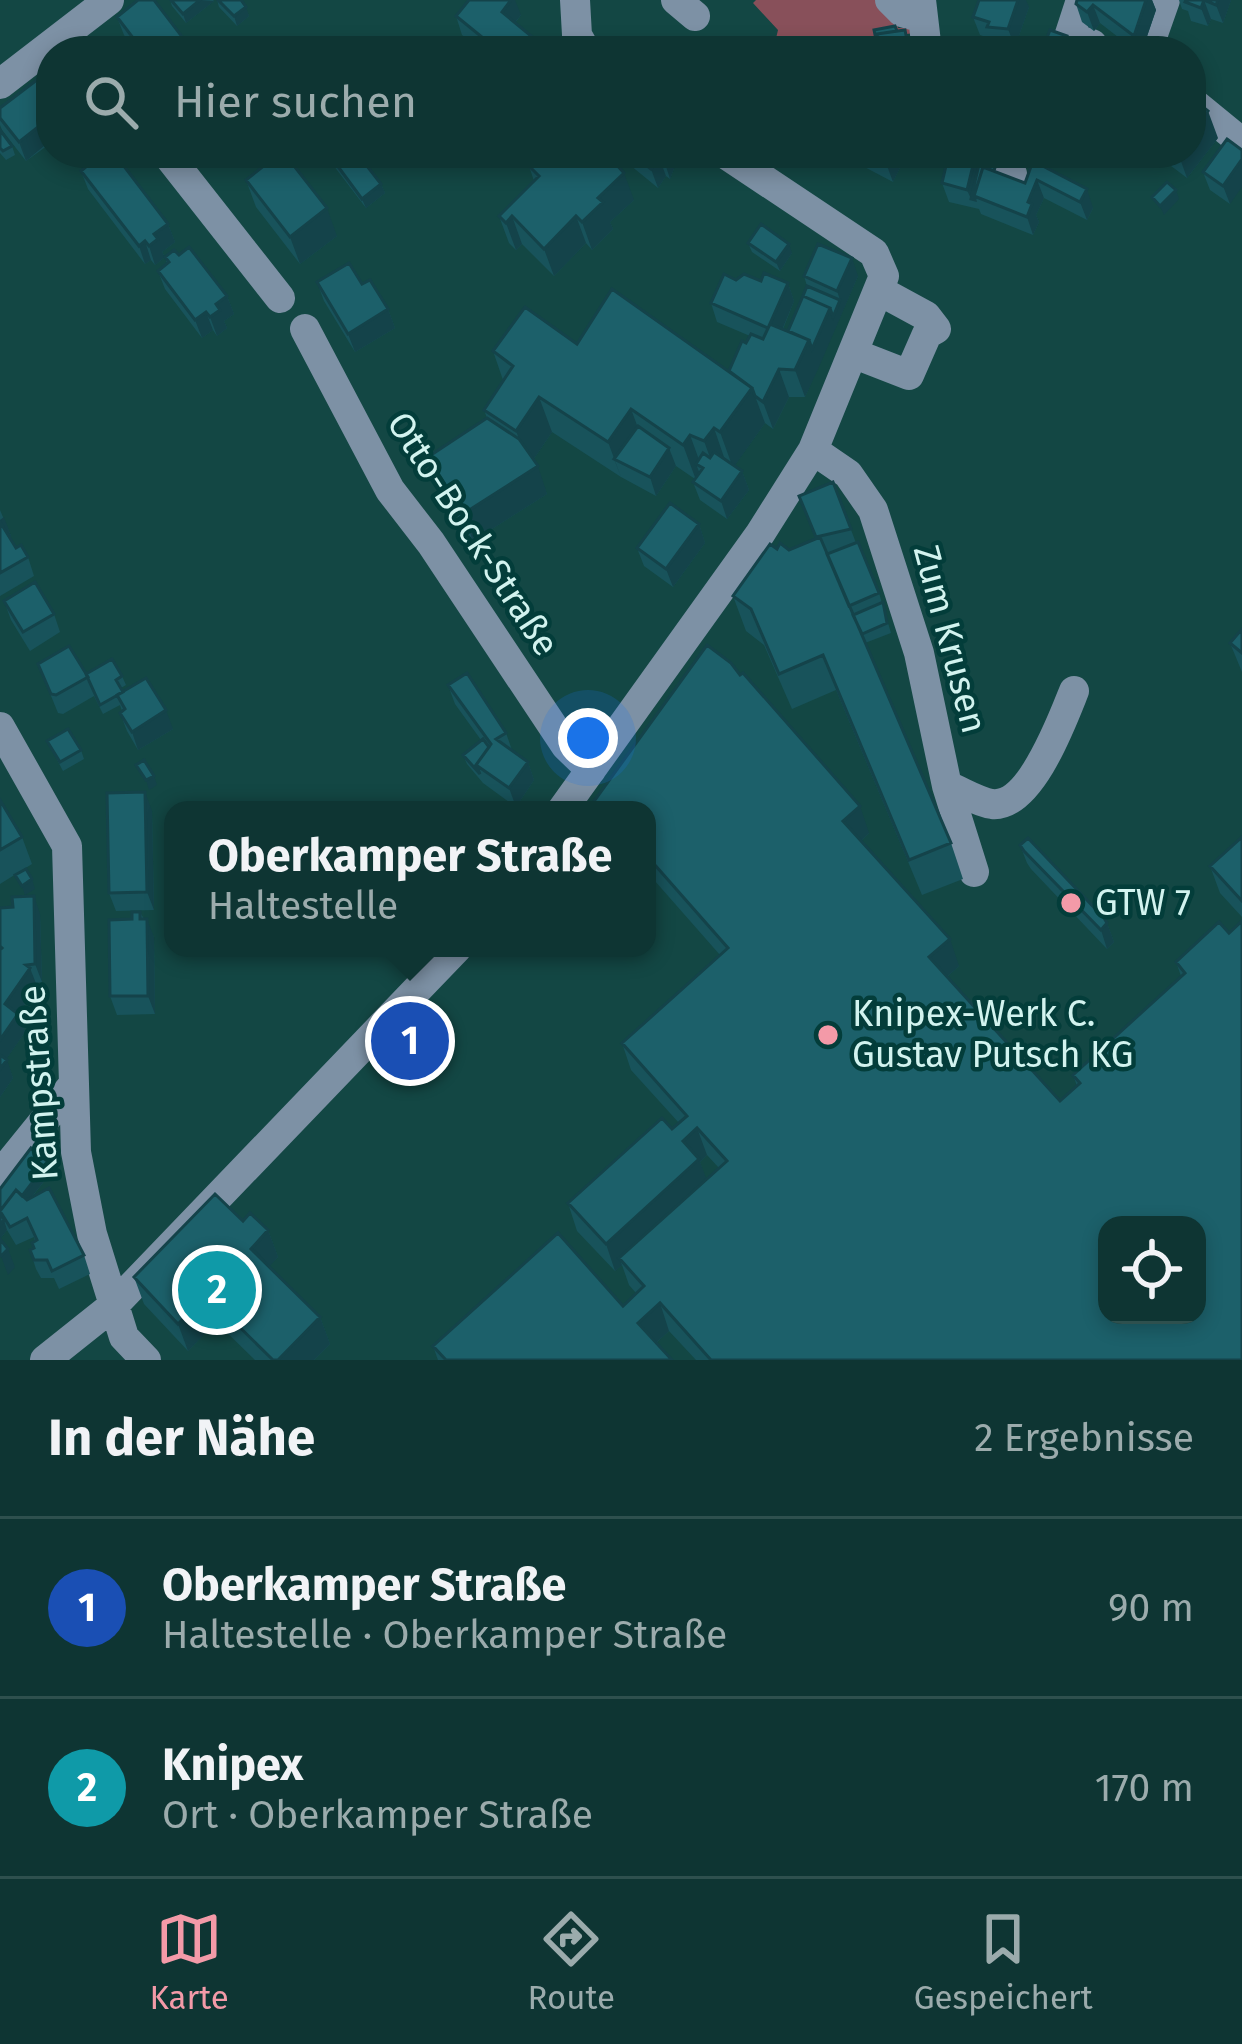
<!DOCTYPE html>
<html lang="de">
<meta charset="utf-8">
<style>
body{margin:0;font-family:"Fira Sans",sans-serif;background:#173d3b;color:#f1f3f6}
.controls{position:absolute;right:36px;bottom:36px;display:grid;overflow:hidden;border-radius:24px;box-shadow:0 6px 18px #0003}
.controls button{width:108px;height:108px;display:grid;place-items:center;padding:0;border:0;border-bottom:3px solid #2e504e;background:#0e3533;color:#f1f3f6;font:60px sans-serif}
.you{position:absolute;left:588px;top:738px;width:42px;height:42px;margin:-30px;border:9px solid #fff;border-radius:50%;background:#1a73e8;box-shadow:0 0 0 18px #1a73e833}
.badge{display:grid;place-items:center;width:78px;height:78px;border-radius:50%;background:#f39aa8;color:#fff;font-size:39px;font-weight:700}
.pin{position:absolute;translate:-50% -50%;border:6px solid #fff;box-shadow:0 3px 12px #0006}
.popup{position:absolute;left:164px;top:801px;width:492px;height:156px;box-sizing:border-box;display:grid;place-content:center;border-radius:24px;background:#0e3533;filter:drop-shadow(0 3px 9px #0005);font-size:39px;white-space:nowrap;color:#9babac}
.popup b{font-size:45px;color:#f1f3f6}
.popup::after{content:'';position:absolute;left:50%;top:100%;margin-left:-24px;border:24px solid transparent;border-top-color:#0e3533}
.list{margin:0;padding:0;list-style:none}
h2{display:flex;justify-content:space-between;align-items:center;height:156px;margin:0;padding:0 48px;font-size:51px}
h2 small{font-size:39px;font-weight:400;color:#9babac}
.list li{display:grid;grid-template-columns:78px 1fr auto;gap:36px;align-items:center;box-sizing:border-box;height:180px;padding:0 48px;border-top:3px solid #2e504e}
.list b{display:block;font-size:45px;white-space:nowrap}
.list p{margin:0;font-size:39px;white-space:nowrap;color:#9babac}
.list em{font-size:39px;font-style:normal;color:#9babac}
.icon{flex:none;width:66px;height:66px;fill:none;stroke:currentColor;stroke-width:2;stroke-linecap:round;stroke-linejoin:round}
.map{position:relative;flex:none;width:1242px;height:1360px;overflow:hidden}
.search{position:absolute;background:#0e3533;box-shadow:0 6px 18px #0003;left:36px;right:36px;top:36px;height:132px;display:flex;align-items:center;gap:30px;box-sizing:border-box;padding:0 42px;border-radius:48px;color:#9babac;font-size:45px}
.sheet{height:516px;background:#0e3533}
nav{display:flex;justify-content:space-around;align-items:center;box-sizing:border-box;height:168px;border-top:3px solid #2e504e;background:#0e3533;font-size:33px;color:#9babac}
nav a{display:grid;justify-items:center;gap:6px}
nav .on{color:#f39aa8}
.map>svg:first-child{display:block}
.green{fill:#88505a}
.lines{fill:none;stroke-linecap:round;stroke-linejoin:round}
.minor{stroke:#7d91a5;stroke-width:30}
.wall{fill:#18535b;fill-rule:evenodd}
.shaded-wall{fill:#14434a}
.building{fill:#1c606a;stroke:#14434a;stroke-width:3;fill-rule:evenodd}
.poi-dot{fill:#f39aa8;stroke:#033d3a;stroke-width:4.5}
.labels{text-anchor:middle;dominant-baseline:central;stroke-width:9;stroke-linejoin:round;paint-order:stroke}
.street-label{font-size:36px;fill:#d2f3ef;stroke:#033d3a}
.poi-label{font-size:36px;fill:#d2f3ef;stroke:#033d3a;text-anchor:start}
</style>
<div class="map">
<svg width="1242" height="1360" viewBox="0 0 1242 1360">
<rect width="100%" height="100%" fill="#134744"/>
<path class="green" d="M756,0H883L894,9L898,28H917L918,32L864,42L854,51H773L778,30L753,3Z"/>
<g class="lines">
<path class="minor" d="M575,0L577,35L586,51
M676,0L695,16
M890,0L902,12L923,18
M921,0L927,51
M1081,0L1069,37L1092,44
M1147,51L1165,0
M0,84L109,0
M1191,101L1234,136
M166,153L280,298
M974,153L1012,174
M305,329L390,490L431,543L566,746L591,770
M855,354L909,375L927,334L936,329L926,316L880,291
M813,450L848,474L873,510L919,653L947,786L974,872
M0,727L67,846L76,1152L92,1234L124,1337L146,1360
M947,786C961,791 977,802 992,804C1030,808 1062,721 1074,691
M562,810L760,534L813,450L884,276L874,253L724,153
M0,1175L73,1085
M45,1360L114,1305L457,948"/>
</g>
<path class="wall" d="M170,0H213L214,1L186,23L172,6Z
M217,0H241L249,16L237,26L219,7Z
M1077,0H1152L1156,10L1142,51H1136L1100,23L1094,31L1082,22L1076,4Z
M1179,0H1231L1223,23L1211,19L1208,26L1191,21L1188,11L1182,9Z
M1029,7L1015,47L994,45L992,39L980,35L973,17Z
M521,15L515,23L536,40L540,51H482L462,35L456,16Z
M117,17L193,51H136L124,35Z
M51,79V143L26,161L2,130L0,125V108Z
M0,130L12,146L15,155L6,160L0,153Z
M1218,138L1187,178L1154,153H1191Z
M1227,139L1230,204L1210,190L1203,172Z
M324,153H357L381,184L385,193L366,208Z
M626,153H680L670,179L666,176L658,188L630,165Z
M838,153H907L893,182Z
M83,161L168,224L175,242L162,252L165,257L155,265L151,260L145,264L88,189L81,171L86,167Z
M1033,161L1093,208L1087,220L1044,198L1036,215L1039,222L1033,235L981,214L979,209L949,202L942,183L979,166L1025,183Z
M529,166L634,200L610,222L613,229L592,250L586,243L554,276L522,244L516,250L509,243L499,216L534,181Z
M246,180L337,236L300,264L256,207Z
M748,243L792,253L780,271L752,252Z
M165,257L227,296L234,314L224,321L227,328L217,336L213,330L202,338L165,289L158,271L167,264Z
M804,276H858L805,397H789L773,429L765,423L734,466L742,471L749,490L727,519L700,500L693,482L695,479L676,466L656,496L621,477L552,432L533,460L547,494L473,541L438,484L428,457L487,418L484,410L503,380L493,351L577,344L729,371L750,336L717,322L711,303L736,280L788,283L794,301L783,329L788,331L807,286Z
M317,282L388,309L395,328L355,352L324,301Z
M833,482L856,543L879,593L891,633L865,643L951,843L963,879L922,895L836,690L792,709L764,645L746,631L733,596L777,549L789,550L816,539L799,496Z
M0,510L11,536L9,537L16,548L28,557L34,576L0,596Z
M699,524L705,543L673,587L644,566L637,548Z
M4,601L54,614L60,632L30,651L11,620Z
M1242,629V672L1230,643Z
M38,664L86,674L122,676L126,685L121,688L123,692L173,729L138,750L127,731L120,713L122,711L120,705L103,714L94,696L63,714L58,713Z
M448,685L506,733L512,750L528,762L534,780L516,807L483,783L467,764L463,755L481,740L455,704Z
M47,741L81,750L84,759L63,771Z
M0,800L22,837L32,864L0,884Z
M592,804L869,833L861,841L959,966L947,977L1060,1101L1077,1086L1073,1075L1181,976L1176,962L1229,933L1242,1360H696L669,1331L656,1343L672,1360H438L433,1346L623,1306L636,1293L629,1285L622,1265L615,1271L577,1231L568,1203L679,1123L631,1070L622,1043L720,955L647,872V810H594ZM707,1155L719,1168L706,1180L700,1162Z
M152,811L154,910L116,911L109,893Z
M1242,837V917L1220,893L1210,866Z
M1020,845L1107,923L1114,942L1107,949L1031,869L1027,863Z
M0,908L40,914L42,982L36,983L37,986L18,1014L25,1032L6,1059L13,1078L0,1097Z
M140,912L154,937L155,1014L117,1015L110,996L132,919Z
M48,1162L52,1171L32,1197L84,1255L90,1274L59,1289L54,1278H41L36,1269L30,1250L34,1248L35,1241L34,1237L16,1245L7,1230L0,1239V1189Z
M243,1221L268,1230L278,1257L269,1266L320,1317L330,1344L314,1360H255L216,1322L188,1351L144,1304L134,1277Z"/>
<path class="shaded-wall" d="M200,0L214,1L186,23L183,14Z
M511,0H515L521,15L508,31L502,12Z
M1018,0H1026L1029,7L1015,47L1008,29Z
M1146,0H1152L1156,10L1142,51H1139L1134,36Z
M1204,0L1211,19L1208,26L1201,8Z
M1218,0H1231L1223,23L1216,5Z
M1093,5L1100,23L1094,31L1087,12Z
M246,7L249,16L237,26L234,16Z
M1067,36L1072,51H1062Z
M536,40L540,51H528Z
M1208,111L1218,138L1187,178L1178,153H1191V133Z
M43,123L50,141L26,161L19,142Z
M64,153H84L69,165Z
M232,153H248L233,165L229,156Z
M666,153H680L670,179L664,160Z
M891,153H907L893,182L886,163Z
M659,157L666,176L658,188L651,169Z
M975,157L982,175L971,199L967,190Z
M1242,159V187L1230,204L1223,186Z
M624,173L634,200L610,222L613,229L592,250L582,222L598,198Z
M1037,180L1044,198L1036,215L1039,222L1033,235L1027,217L1028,202Z
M381,184L385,193L366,208L362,199Z
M1087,189L1093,208L1087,220L1080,202Z
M1176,190L1179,199L1164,215L1160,206Z
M327,208L337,236L300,264L290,237Z
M512,216L522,244L516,250L506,223Z
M576,216L586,243L554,276L544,249Z
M168,224L175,242L162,252L165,257L155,265L149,246L154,234Z
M145,241L151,260L145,264L139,246Z
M789,244L792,253L780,271L776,262Z
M852,258L858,276L819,367L812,349L830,308L840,300L837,291Z
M788,283L794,301L775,347L769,329Z
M227,296L234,314L224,321L227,328L217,336L210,317L216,304Z
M388,309L395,328L355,352L348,334Z
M206,312L213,330L202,338L195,320Z
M809,340L819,367L805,397L795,370Z
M779,369L789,397L773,429L763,402Z
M752,388L765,423L733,468L720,432Z
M539,397L552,432L529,466L516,431Z
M631,409L644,444L614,459L621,477L608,442Z
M714,428L726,463L717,477L704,441Z
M690,435L702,468L696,464L700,474L696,480L683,445Z
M669,448L676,466L656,496L650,477Z
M538,466L547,494L473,541L463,514Z
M742,471L749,490L727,519L721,501Z
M4,517L11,536L6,539L0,520Z
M699,524L705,543L673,587L666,569Z
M166,710L173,729L138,750L132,732Z
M528,762L534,780L516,807L509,788Z
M154,776L157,785L149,790L146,780Z
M145,792L152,811L154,910L147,892Z
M860,806L869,833L853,849L843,821Z
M32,879L35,889L25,895L22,886Z
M34,896L40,914L42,982L35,964Z
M147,919L154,937L155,1014L148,996Z
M1107,923L1114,942L1107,949L1101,930Z
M950,939L959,966L939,984L929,957Z
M30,968L37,986L12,1023L5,1004Z
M18,1014L25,1032L0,1068V1040Z
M7,1060L13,1078L0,1097V1069Z
M697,1128L707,1155L700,1162L709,1186L619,1258L622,1265L615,1271L606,1244L683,1141Z
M48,1162L52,1171L9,1226L5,1219Z
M4,1220L7,1230L0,1239V1225Z
M268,1230L278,1257L261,1276L251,1249Z
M8,1249L15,1267L8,1275L1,1256Z
M207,1295L216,1322L188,1351L178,1324Z
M660,1303L669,1331L648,1350L638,1323Z
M320,1317L330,1344L314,1360H278Z"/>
<path class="building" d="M138,0H154L193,51H143L117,17Z
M171,0H200L183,14Z
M218,0H241L246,7L234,16Z
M469,0H511L502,12L536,40L528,51H499L456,16Z
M979,0H1018L1008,29L987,27L989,22L973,17Z
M1077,0H1146L1134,36L1093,5L1087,12L1076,4Z
M1186,0H1218L1216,5L1204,0L1201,8L1185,2Z
M895,26L897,31L877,34L879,43L877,44L874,30Z
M905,30L909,51H875L880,49L877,34Z
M1050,30L1067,36L1062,51H1042Z
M46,73L51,79V133L43,123L19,142L0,118V108Z
M1191,97L1208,111L1191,133Z
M0,130L12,146L3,151L0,148Z
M1227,139L1242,150V159L1223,186L1203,172Z
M105,153H114L168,224L154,234L158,239L149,246L145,241L139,246L81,171L87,166L83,161L93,154L97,159Z
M280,153H284L327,208L290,237L246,180Z
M328,153H357L381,184L362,199Z
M541,153H606L624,173L598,198L603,202L582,222L576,216L544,249L512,216L506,223L499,216L539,176L529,166Z
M631,153H666L664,160L659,157L651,169Z
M866,153H891L886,163Z
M949,153H960L975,157L967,190L942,183Z
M980,160L996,164L994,171L983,167L974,196L975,200L971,199Z
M1033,161L1087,189L1080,202L1037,180L1028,202L1032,204L1027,217L974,196L983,167L1025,183Z
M1167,182L1176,190L1160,206L1152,197Z
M761,224L789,244L776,262L748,243Z
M818,244L852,258L837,291L804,276Z
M189,247L227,296L216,304L220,310L210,317L206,312L195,320L158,271L169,262L165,257L174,250L179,255Z
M349,263L362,284L370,280L388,309L348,334L317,282Z
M764,273L788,283L768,328L711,303L724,274L736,280L744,274L761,281Z
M807,286L840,300L833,317L830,308L803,296Z
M612,289L752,388L720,432L714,428L704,441L690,435L683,445L631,409L608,442L539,397L516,431L484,410L513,366L493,351L525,307L577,344Z
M803,296L830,308L812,349L809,340L788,331Z
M770,324L809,340L795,370L779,369L763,402L755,396L752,388L729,371L742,341L746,343L751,334L763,339Z
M487,418L519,439L538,466L463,514L428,457Z
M638,426L669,448L650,477L614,459Z
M714,452L742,471L721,501L693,482L703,468L696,464L703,453L710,458Z
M833,482L851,529L816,537L799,496Z
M670,503L699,524L666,569L637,548Z
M0,522L16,548L21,545L28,557L0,573Z
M820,537L951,843L909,860L823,655L779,674L751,609L733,596L770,544L777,549L780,543L789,550Z
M858,542L879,593L849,606L827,554Z
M35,582L54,614L23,632L4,601Z
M883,602L887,623L862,634L853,615Z
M1242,629V653L1230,643Z
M707,645L731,663L740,675L743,673L860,806L843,821L950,939L929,957L1060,1101L1080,1083L1073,1075L1185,973L1176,962L1219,922L1229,933L1242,921V1360H711L660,1303L638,1323L672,1360H446L433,1346L558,1233L623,1306L644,1286L619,1258L727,1161L697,1128L683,1141L699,1159L606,1244L568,1203L662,1118L672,1129L687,1116L622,1043L728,948L647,856V810H601L592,804ZM1107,1225H1197V1315H1107Z
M69,646L88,677L56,695L51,694L38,664Z
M112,659L122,676L116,680L123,692L100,705L86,674Z
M467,673L506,733L496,739L528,762L509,788L476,765L491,744L448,685Z
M146,678L166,710L132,732L120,713L125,709L117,695Z
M68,729L81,750L60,762L47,741Z
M483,739L489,747L476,765L480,774L463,755Z
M144,760L154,776L146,780L136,765Z
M145,792L147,892L109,893L107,793Z
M0,800L22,837L0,850Z
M1242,837V901L1210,866Z
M1028,838L1104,918L1107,923L1101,930L1024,851L1020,845Z
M26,869L32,879L22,886L15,875Z
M34,896L35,964L26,965L30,968L5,1004L18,1014L0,1040V950L2,948L0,946V908L13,907L12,897Z
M132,912H140V919H147L148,996H110L109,920L132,919Z
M0,1055L7,1060L0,1069Z
M31,1148L48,1162L22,1196L16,1190L0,1211L4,1220L0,1225V1189Z
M49,1188L84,1255L52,1271L47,1260H34L30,1250L34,1248L32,1243L37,1240L27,1218L10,1227L0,1211L16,1190L27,1200Z
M215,1194L243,1221L250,1213L268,1230L251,1249L320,1317L278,1360H273L207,1295L178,1324L134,1277Z
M0,1239L8,1249L1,1256L0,1255Z"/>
<g class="poi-dot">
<circle cx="1071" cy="903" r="12"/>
<circle cx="828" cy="1035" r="12"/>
</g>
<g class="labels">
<g class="street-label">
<text transform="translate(473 534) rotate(57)">Otto-Bock-Straße</text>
<text transform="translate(950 639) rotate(75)">Zum Krusen</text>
<text transform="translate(39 1083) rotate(-94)">Kampstraße</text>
</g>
<g class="poi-label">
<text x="1095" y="903">GTW 7</text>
<text x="852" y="1014">Knipex-Werk C.<tspan x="852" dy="41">Gustav Putsch KG</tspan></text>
</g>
</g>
</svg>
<div class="controls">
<button><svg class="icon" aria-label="locate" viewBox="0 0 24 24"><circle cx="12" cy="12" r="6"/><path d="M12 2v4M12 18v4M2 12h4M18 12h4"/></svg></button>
</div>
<div class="you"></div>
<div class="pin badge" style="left:410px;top:1041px;background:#1a4fb4">1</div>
<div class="popup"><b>Oberkamper Straße</b>Haltestelle</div>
<div class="pin badge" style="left:217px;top:1290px;background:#0f9aa8">2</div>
<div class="search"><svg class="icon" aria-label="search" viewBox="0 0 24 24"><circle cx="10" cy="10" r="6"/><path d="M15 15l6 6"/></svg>Hier suchen</div>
</div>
<section class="sheet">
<h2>In der Nähe<small>2 Ergebnisse</small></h2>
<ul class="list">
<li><span class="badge" style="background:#1a4fb4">1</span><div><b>Oberkamper Straße</b><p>Haltestelle · Oberkamper Straße</p></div><em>90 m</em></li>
<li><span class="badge" style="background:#0f9aa8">2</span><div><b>Knipex</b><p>Ort · Oberkamper Straße</p></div><em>170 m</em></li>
</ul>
</section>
<nav>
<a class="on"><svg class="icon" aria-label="map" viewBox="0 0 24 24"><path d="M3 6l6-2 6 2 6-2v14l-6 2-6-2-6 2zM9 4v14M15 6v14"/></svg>Karte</a>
<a><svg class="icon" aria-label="directions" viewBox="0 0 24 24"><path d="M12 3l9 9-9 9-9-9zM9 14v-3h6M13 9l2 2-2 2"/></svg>Route</a>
<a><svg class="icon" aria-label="saved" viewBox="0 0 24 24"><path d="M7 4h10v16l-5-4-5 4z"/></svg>Gespeichert</a>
</nav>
